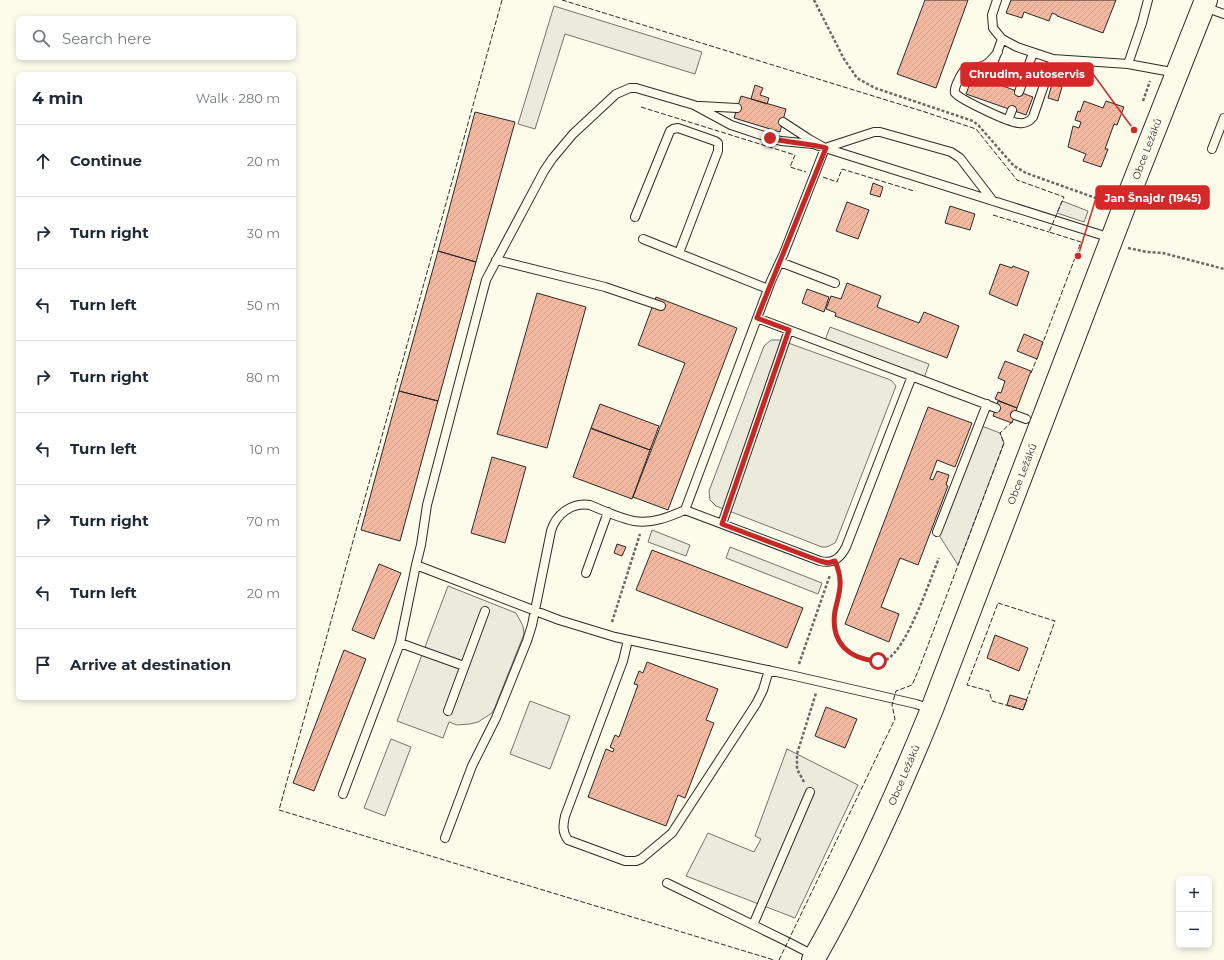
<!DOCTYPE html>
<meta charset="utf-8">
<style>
body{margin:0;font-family:Montserrat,sans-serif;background:#f6f6f7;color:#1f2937}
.controls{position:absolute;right:12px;bottom:12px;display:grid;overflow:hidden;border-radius:6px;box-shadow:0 2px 6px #0003}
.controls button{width:36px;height:36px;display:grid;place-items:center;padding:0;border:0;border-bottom:1px solid #e0e1e3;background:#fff;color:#1f2937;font:20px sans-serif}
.stop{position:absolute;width:12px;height:12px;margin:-9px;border:3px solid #c62828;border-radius:50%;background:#fff}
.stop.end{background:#c62828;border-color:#fff;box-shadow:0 1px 4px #0008}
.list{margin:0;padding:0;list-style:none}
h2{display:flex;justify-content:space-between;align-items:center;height:52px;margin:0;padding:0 16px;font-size:17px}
h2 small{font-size:13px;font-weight:400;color:#747a83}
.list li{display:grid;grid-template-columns:26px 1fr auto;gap:12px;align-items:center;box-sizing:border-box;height:72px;padding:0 16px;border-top:1px solid #e0e1e3}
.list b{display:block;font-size:15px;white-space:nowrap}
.list em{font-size:13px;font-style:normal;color:#747a83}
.icon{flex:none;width:22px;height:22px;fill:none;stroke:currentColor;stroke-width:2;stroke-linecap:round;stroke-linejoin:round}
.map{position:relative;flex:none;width:1224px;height:960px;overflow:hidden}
.search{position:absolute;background:#fff;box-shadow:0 2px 6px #0003;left:16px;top:16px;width:280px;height:44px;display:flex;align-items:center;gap:10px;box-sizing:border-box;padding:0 14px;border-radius:6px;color:#747a83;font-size:15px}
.panel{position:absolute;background:#fff;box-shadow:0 2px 6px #0003;left:16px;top:72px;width:280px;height:628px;border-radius:6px}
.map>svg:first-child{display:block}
.garden{fill:#ecebdb;stroke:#74746e}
.parking{fill:#eceadb;stroke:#74746e}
.building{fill:url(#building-hatch);stroke:#2b2b2b}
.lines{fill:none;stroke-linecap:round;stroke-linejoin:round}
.service-casing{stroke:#2b2b2b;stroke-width:10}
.secondary-casing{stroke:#2b2b2b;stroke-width:24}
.path{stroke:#6a6964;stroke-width:2.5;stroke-dasharray:3 2;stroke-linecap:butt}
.service{stroke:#fdfbea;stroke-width:8}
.secondary{stroke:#fdfbea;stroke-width:22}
.fence{stroke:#2b2b2b;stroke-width:1;stroke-dasharray:5 2;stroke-linecap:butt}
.route{stroke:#c62828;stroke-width:5}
.labels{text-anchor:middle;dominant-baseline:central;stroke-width:3;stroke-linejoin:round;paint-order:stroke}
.street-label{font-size:10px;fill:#2b2b2b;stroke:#fdfbea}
.leader{fill:none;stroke:#d62828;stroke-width:1.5}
.callout-dot{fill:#d62828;stroke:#fdfbea;stroke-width:1.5}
.callout{fill:#d62828;stroke:#d62828;stroke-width:1.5}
.callout-label{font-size:11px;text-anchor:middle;font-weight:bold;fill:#fff}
</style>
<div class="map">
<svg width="1224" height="960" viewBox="0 0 1224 960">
<defs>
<pattern id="building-hatch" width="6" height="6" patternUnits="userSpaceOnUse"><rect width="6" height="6" fill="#f2b8a0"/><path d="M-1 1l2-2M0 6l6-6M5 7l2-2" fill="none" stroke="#d09e8a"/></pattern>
</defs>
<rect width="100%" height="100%" fill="#fdfbea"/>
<path class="garden" d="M530,701L570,716L550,769L510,754Z"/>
<path class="parking" d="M554,6L702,52L695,74L565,34L535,129L518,124Z
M1062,201L1088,211L1084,222L1057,213Z
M830,327L929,364L923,381L824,343Z
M771,340H780L888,379L892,381L896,386L837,539L835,543L827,547H822L716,506L710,500L709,491L764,346Z
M979,425L1000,433L1004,443L958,565L937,532Z
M652,530L690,545L686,556L648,542Z
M730,547L822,583L818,594L726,558Z
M448,586L516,613L523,626L524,634L495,707L492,713L478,722L470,724L457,725L449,722L443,738L397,721Z
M391,739L411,747L385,816L364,808Z
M787,749L858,785L795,918L686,876L708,833L754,852L761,839L755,836Z"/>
<path class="building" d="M925,0H968L936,88L897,74Z
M1011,0H1116L1103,33L1057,16V15L1052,13L1049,21L1024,12L1022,18L1006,13Z
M973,75L1033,97L1026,115L966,94Z
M1052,84L1062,87L1058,101L1048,98Z
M755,85L763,88L760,95L769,98L767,104L751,99Z
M741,96L786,109L780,132L734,118Z
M1084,101L1103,108L1106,101L1124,107L1117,125L1114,124L1105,149H1108L1101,167L1083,161L1086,154L1068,147L1073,126L1079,128L1081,122L1075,120L1078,111L1080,112Z
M475,112L515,122L476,262L438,251Z
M873,183L883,187L880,197L870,194Z
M847,202L869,210L858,239L836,231Z
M950,206L975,214L970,230L945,223Z
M438,251L476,262L438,401L399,391Z
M1000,264L1012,268L1013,266L1029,272L1017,306L989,294Z
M847,283L881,296L877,307L919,323L924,312L959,326L947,358L835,316L836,313L826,309L831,296L841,299Z
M807,289L829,297L824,312L802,303Z
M537,293L586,307L547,448L497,434Z
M656,297L737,328L668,510L633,497L685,363L638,345Z
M1024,334L1043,342L1037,359L1017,351Z
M1005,361L1031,371L1017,408L995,399L998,392L1001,393L1005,381L998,378Z
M399,391L438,401L400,541L361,530Z
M998,401L1017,408L1012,423L993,416Z
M600,404L659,426L650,450L592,429L591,428Z
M928,407L972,423L955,467L937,460L930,479L933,480L937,471L949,475L946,485L948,486L918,565L900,558L881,607L899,614L889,642L845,624Z
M591,428L650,450L632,499L573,477Z
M492,457L526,467L505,543L471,533Z
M617,544L626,547L622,556L614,553Z
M652,550L803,608L787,648L636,590Z
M379,564L401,573L374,639L352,630Z
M995,635L1028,648L1019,671L987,658Z
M344,650L366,659L314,791L293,783Z
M647,662L718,689L706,720L714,723L685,798L678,795L666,826L588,797L606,749L613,752L614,749L610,747L615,735L619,737L638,685L634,684L639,671L643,673Z
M1010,695L1027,700L1023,710L1007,705Z
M826,707L857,719L845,748L815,736Z"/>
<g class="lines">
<defs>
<path id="service" d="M997,0L992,15L993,28L1002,39L1017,47L1053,59L1128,64L1177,73
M1204,7L1224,14
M998,52C994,57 990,62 985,65C969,72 967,61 958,81C956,85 954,89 955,93C961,100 1010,123 1019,123C1025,124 1029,122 1033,117L1053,59
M1128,64L1142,23L1148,0
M987,80L1002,39
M1019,92L1033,53
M700,106L737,108
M1008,120L1012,110
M783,122L809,139L825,148L874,132H880L951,152L960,158L993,201
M825,148L784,253L771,281L685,510L820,561C832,564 840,559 846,547L912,376
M1212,149L1224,118
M635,217L670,131L673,129L678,128L715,141L718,143V151L679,253
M643,239L768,289
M496,260L605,287L661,306
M780,262L835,283
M757,318L996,408
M1015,415L1026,419
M722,524L789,330
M937,532L987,404
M586,573L608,512
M628,640L623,661L565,816C563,825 562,832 568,840L625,861H636L641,859L672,833L756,704L763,690L769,670
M400,643L464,666
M931,709L916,704L795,676L615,637L559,620L416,565L421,545L427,505L486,280L544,171L552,159L573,134L616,94L630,88H636L694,105L731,125L770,138L781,141L813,144L825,148L1111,238
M448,711L485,611
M343,794L400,643L416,565
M445,838L472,766L496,718L527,641L532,625L551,531C556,514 572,502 590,505C604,511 619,518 634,521C652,524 669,517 685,510
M667,883L788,942L815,956
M753,925L810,792"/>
<path id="secondary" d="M813,960C859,880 897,795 932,709L1124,207L1206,0"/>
</defs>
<use href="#service" class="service-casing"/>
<use href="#secondary" class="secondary-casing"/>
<path class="path" d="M814,0L844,59L857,78L875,88L973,121L979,126L1014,166L1026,173L1107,202
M1143,101L1150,81
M1128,248L1147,252L1163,253L1224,269
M839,572C843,593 829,614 836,635C840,647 850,655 862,659C869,661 879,663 886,660C907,649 929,582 939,558
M612,622L640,534
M799,664L830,575
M804,782L797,769V754L816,693"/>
<use href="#service" class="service"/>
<use href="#secondary" class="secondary"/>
<path class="fence" d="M502,0L279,810L774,960
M562,0L925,112L976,129L1017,180L1064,197L1049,232L1081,242L1042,345
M641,107L795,155L790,167L806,172
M823,177L837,182L842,169L914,191
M993,215L1049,232
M1031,373L1037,358
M998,603L1055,621L1023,710L992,701L989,691L967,685Z
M779,960L895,719L892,705L896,691L912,685L919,669L1004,443L1000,433L1013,421"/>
</g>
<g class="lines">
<path class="route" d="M770,138C788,143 807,143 826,148L757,318L789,330L722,524L820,561L828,563L835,561C838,568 840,574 840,581C841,591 837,601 835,611C830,642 848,659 878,661"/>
</g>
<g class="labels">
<g class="street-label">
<text transform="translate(1147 149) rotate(-69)">Obce Ležáků</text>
<text transform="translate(1022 474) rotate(-69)">Obce Ležáků</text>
<text transform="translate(904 775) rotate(-67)">Obce Ležáků</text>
</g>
</g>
<path class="leader" d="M1134 130L1093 74M1078 256L1096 198"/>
<g class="callout-dot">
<circle cx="1134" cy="130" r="4"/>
<circle cx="1078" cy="256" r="4"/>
</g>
<g class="callout">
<rect x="961" y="63" width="132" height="23" rx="4"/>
<rect x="1096" y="186" width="113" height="23" rx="4"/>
</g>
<g class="callout-label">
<text x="1027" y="78">Chrudim, autoservis</text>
<text x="1153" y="202">Jan Šnajdr (1945)</text>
</g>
</svg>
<div class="controls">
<button>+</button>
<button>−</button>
</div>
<div class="stop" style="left:878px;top:661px"></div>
<div class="stop end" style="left:770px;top:138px"></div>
<div class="search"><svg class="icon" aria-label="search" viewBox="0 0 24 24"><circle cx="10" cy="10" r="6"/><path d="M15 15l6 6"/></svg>Search here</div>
<section class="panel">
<h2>4 min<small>Walk · 280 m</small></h2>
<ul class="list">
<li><svg class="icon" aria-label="ahead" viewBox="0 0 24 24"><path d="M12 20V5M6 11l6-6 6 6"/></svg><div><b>Continue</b></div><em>20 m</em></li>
<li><svg class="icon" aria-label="right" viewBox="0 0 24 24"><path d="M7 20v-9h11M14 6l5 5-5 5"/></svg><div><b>Turn right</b></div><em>30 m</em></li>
<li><svg class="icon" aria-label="left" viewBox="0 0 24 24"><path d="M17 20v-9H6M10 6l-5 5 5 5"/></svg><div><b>Turn left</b></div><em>50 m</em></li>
<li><svg class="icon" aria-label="right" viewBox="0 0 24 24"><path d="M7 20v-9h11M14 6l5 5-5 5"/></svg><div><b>Turn right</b></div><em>80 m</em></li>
<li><svg class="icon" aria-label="left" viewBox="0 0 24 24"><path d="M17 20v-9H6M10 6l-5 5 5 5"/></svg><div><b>Turn left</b></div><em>10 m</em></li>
<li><svg class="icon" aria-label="right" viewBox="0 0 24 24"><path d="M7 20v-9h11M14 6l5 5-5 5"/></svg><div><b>Turn right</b></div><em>70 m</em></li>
<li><svg class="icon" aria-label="left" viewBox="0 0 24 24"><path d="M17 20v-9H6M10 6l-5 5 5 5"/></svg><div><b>Turn left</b></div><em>20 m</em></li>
<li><svg class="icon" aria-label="arrive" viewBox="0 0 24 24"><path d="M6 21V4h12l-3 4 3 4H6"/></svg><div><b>Arrive at destination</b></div></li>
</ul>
</section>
</div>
